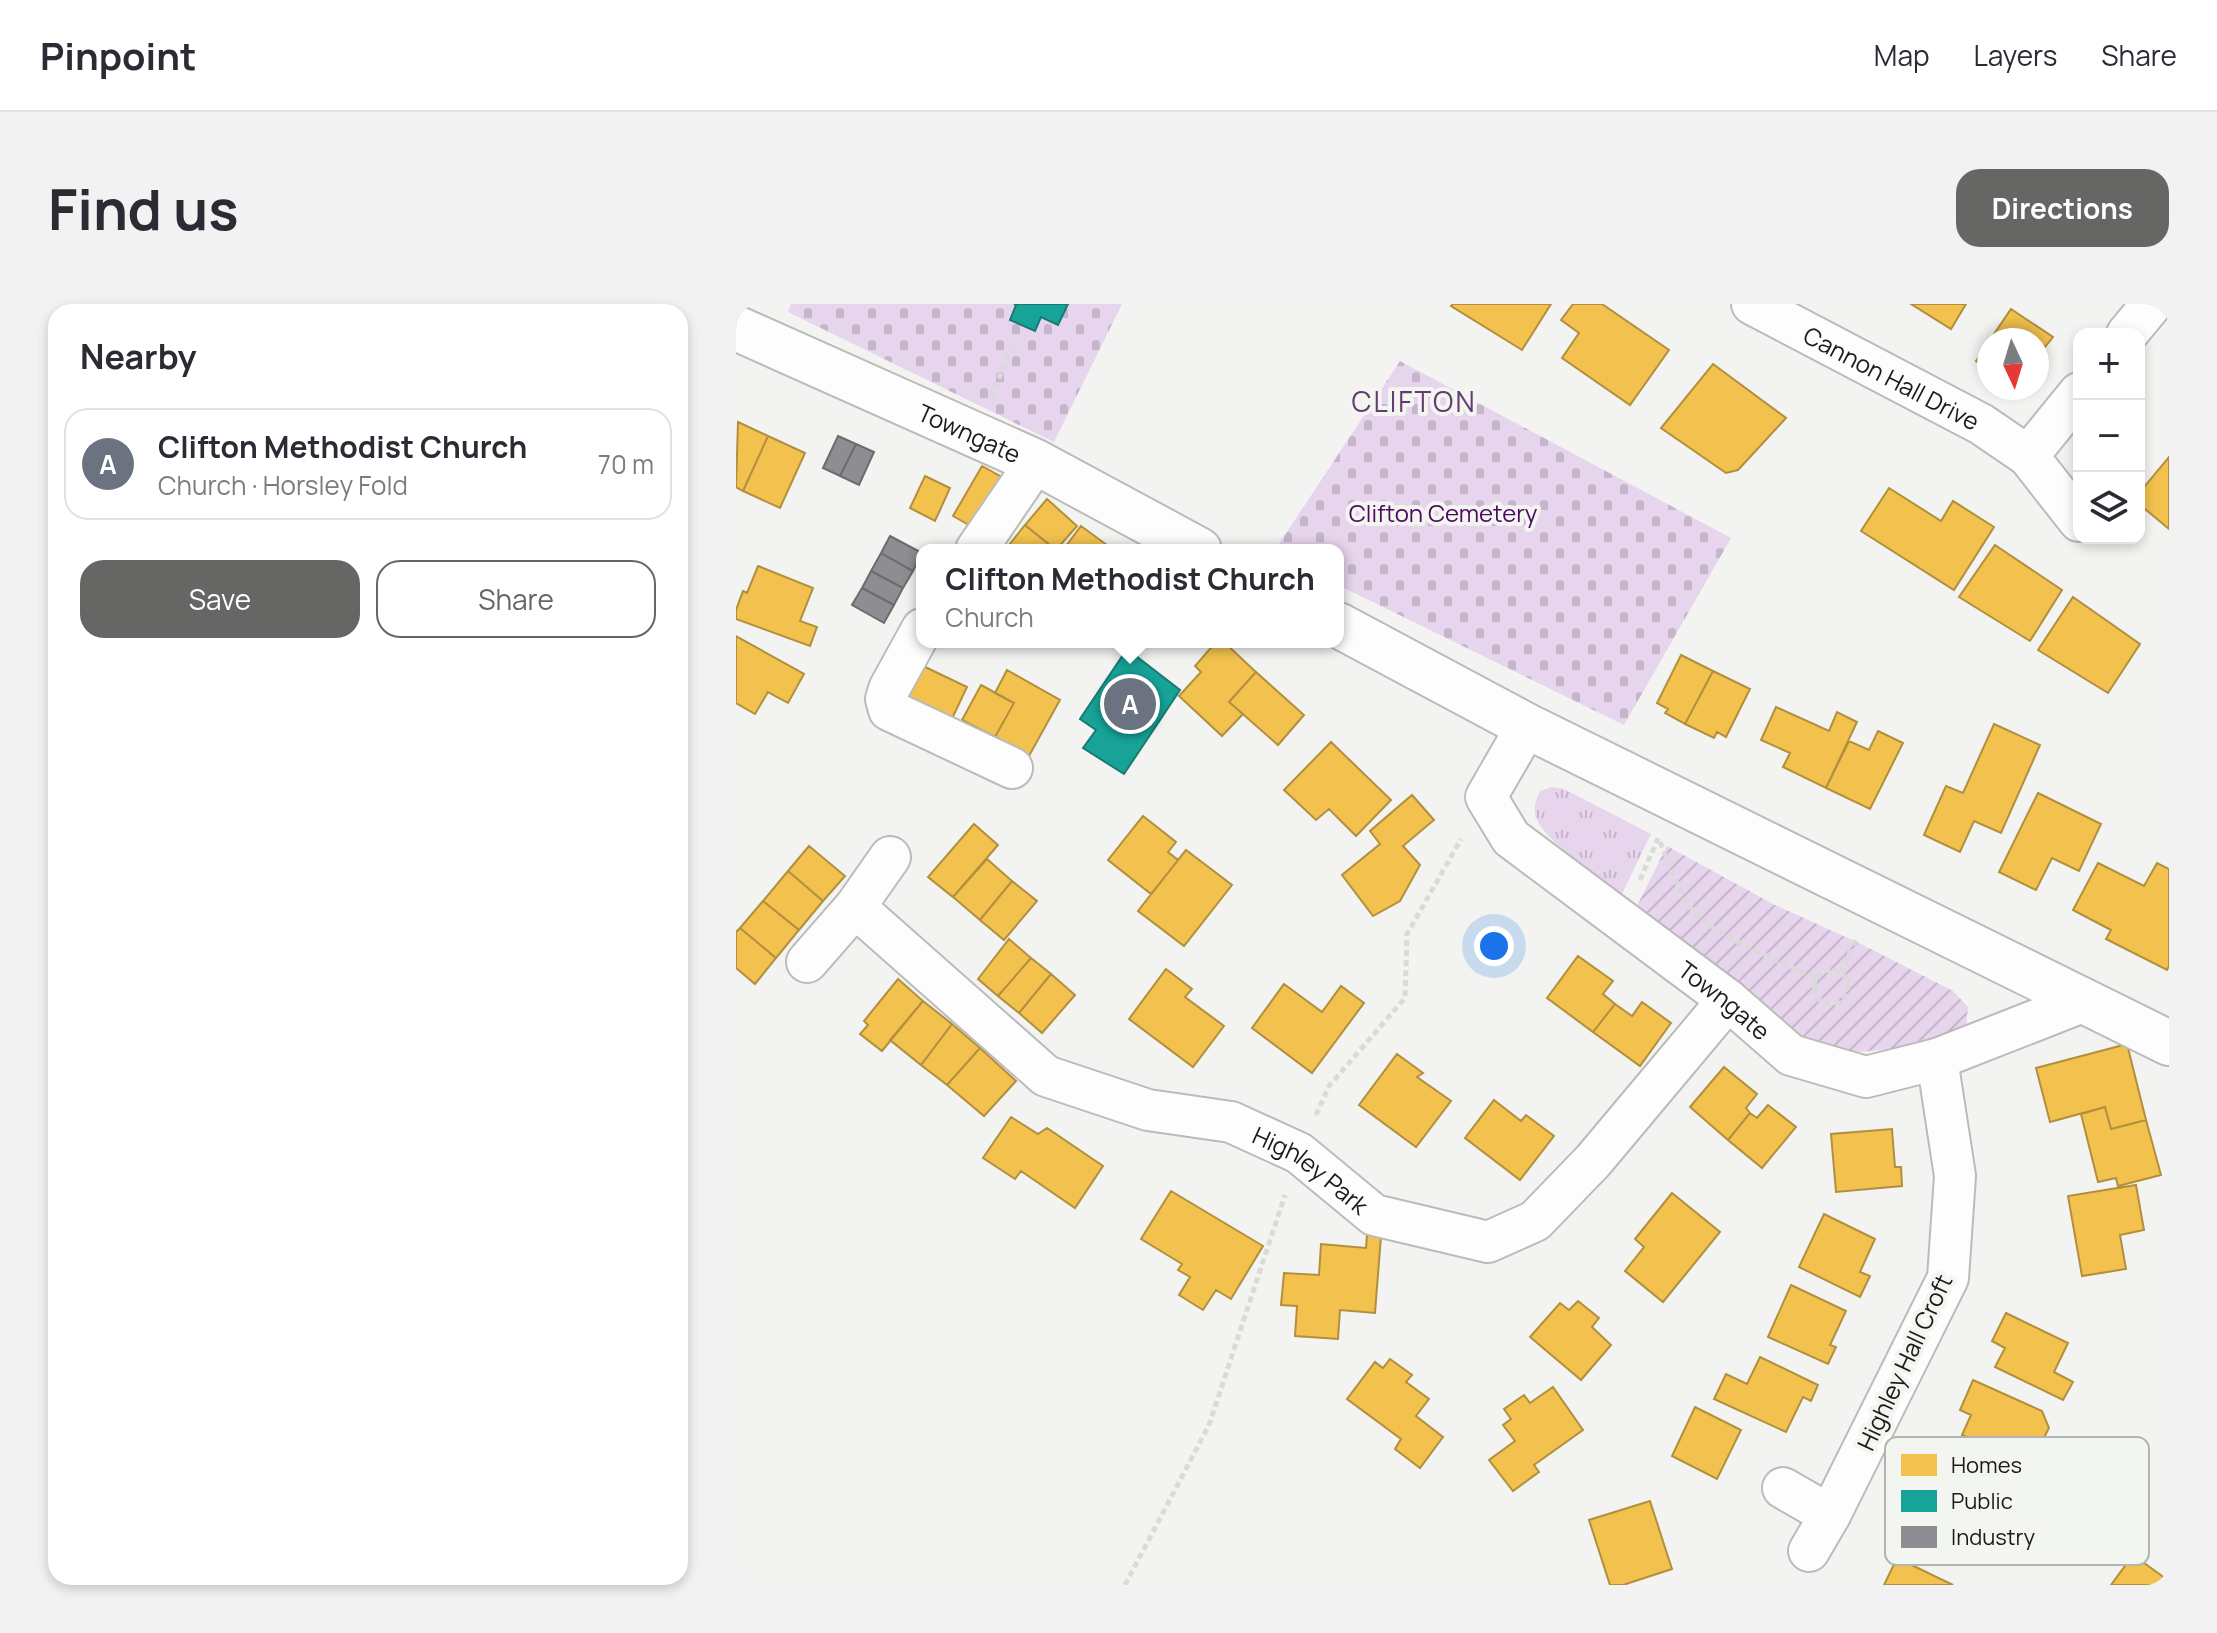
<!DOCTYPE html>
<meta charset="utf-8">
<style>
body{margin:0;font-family:Manrope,sans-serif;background:#f2f2f3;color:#2b2b33}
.controls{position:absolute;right:24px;top:24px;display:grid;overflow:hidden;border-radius:16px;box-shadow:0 4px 12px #0003}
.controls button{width:72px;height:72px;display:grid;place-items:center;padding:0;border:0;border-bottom:2px solid #e1e1e2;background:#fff;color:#2b2b33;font:40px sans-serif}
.compass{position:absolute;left:1241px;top:24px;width:72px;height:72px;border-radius:50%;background:#fff;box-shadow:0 4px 12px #0003;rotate:176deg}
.you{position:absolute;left:758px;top:642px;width:28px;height:28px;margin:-20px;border:6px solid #fff;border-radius:50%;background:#1a73e8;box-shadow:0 0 0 12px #1a73e833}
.badge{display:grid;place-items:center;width:52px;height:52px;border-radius:50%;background:#666765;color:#fff;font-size:26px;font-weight:700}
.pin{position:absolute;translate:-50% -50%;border:4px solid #fff;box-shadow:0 2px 8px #0006}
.popup{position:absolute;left:180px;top:240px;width:428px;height:104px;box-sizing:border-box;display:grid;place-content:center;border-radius:16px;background:#fff;filter:drop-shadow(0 2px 6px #0005);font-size:26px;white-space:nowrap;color:#7c7c81}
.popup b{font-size:30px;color:#2b2b33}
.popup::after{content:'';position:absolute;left:50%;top:100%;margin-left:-16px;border:16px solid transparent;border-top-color:#fff}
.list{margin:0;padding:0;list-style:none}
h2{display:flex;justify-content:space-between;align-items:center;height:104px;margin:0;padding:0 32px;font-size:34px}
h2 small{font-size:26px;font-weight:400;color:#7c7c81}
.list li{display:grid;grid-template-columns:52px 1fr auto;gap:24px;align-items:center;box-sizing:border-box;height:112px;margin:0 16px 16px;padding:0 16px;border:2px solid #e1e1e2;border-radius:24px}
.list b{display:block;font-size:30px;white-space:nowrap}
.list p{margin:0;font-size:26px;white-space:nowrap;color:#7c7c81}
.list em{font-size:26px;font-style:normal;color:#7c7c81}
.actions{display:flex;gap:16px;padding:24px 32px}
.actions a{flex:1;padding:18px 0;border:2px solid #666765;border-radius:24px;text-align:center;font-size:28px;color:#666765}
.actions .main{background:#666765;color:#fff}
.icon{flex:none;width:44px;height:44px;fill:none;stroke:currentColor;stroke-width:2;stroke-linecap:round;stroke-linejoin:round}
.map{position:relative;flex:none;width:1433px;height:1281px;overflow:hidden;border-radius:24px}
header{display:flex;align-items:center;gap:48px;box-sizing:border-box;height:112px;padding:0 40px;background:#fff;border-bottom:2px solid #e1e1e2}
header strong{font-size:38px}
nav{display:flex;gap:44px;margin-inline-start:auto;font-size:28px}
.intro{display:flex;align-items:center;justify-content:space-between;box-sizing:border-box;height:192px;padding:0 48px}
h1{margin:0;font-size:56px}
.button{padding:20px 36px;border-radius:24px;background:#666765;color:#fff;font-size:28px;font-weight:700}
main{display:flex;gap:48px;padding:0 48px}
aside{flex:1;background:#fff;border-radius:24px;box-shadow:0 4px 12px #0003}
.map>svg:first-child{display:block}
.grass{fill:url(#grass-tufts)}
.cemetery{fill:url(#cemetery-stones)}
.garden{fill:url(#garden-furrows)}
.homes{fill:#f2c14e;stroke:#b18f3e;stroke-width:2}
.public{fill:#17a398;stroke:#187a72;stroke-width:2}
.industry{fill:#8d8d92;stroke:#6a6b6e;stroke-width:2}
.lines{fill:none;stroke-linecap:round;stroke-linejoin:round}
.minor-casing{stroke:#bbbcb9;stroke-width:44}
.tertiary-casing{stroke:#bbbcb9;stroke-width:48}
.path{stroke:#dadad9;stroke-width:5;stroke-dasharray:6 4;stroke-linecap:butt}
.minor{stroke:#fdfdfd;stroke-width:40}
.tertiary{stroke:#fdfdfd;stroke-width:44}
.labels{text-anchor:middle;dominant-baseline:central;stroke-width:8;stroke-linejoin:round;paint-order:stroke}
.street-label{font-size:24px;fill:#1a1b19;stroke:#f3f5f0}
.park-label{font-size:24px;fill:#4d0860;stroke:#f3f5f0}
.quarter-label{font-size:28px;letter-spacing:2px;fill:#633a71;stroke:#f3f5f0}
.key{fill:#f3f5f0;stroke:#b2b4b0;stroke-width:2}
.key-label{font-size:22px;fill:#1a1b19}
</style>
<header>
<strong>Pinpoint</strong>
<nav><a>Map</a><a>Layers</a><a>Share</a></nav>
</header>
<div class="intro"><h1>Find us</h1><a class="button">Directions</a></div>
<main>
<aside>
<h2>Nearby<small></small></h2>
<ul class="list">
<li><span class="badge" style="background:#6b7280">A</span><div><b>Clifton Methodist Church</b><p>Church · Horsley Fold</p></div><em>70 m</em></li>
</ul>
<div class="actions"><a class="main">Save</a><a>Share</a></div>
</aside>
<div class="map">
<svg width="1433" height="1281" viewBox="0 0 1433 1281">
<defs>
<pattern id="grass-tufts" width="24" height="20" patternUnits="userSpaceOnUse" patternTransform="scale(2)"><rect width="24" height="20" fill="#e7d4ed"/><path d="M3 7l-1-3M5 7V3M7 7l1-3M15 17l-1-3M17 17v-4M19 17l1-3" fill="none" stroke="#c6b5cb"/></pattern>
<pattern id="cemetery-stones" width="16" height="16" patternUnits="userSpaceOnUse" patternTransform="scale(2)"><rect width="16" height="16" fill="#e7d4ed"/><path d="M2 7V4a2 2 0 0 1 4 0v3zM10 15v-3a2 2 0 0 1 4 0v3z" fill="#c6b5cb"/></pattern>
<pattern id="garden-furrows" width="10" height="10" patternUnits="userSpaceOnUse" patternTransform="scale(2)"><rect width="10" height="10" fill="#e7d4ed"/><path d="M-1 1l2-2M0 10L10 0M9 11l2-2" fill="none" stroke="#c6b5cb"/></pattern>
</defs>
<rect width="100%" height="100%" fill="#f3f4f1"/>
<path class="grass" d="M816,483L828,485L915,530L885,592C863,574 815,541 802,518C796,507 799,498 804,487Z"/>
<path class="cemetery" d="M55,0H386L318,138L52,8Z
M664,57L995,234L888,421L602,281V246H539Z"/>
<path class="garden" d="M931,542L1039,601L1127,641L1217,687L1232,703L1230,723C1186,744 1129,752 1081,746L899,606Z"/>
<path class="homes" d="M717,0H815L786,46L715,2Z
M837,0H866L933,46L894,101L826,54L843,29L825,16Z
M1175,0H1230L1215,25Z
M1275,5L1317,33L1301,53V36H1254Z
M1253,37V68L1240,57Z
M977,60L1050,114L1002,166L990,169L925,124Z
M2,118L32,132L7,187L0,183Z
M32,132L69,149L44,204L7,187Z
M1433,153V225L1403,200V189Z
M246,162L273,177L245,228L217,212Z
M189,172L214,184L199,217L174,204Z
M1153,184L1205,217L1217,197L1258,223L1218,286L1125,227Z
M311,195L341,222L320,246L289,221Z
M289,221L320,246H269Z
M345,222L375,244L374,246H327Z
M1259,241L1326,286L1294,337L1223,293Z
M22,262L77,284L64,317L81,323L74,342L0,315V306L7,287L11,289Z
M1337,293L1404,340L1372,389L1302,346Z
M0,332L68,370L52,399L32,388L19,410L0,399Z
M480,338H488L520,368L493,398L507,410L486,432L443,392L465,368L459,362Z
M945,351L977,367L949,420L929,409L932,405L921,399Z
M183,360L231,383L214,419L165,396Z
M271,366L324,396L293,452L259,433L278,399L259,389Z
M977,367L1014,385L990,433L981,428L978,434L949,420Z
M520,368L568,411L542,441L493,398Z
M245,381L278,399L259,433L226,416Z
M1040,403L1093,427L1101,408L1121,418L1090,484L1047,463L1054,449L1025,436Z
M1258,420L1304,441L1265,529L1238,517L1224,548L1188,531L1210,482L1227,489Z
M1142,427L1167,439L1134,505L1090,484L1113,437L1133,446Z
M595,438L655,496L620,532L593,505L580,516L548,486Z
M1302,489L1365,520L1343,567L1316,554L1300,586L1263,568Z
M676,491L698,516L667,542L684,561L664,597L637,612L606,571L644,540L634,527Z
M407,512L440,538L432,548L442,556L415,590L372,556Z
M238,520L262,541L217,593L192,573Z
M73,542L109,572L87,597L52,567Z
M450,546L496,581L448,642L402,607Z
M251,555L276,577L244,616L217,593Z
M1362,559L1408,582L1421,559L1433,565V662L1431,666L1370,635L1375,626L1337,606Z
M52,567L87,597L63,626L27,597Z
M276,577L301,597L268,636L244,616Z
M27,597L63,626L40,654L4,624Z
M4,624L40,654L19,680L0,664V628Z
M273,635L295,654L262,692L242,675Z
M842,652L877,677L867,690L879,700L857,728L811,694Z
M295,654L315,670L283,709L262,692Z
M430,665L456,685L449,693L488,722L457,763L393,715Z
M315,670L339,691L306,729L283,709Z
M162,675L187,697L146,747L124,730L132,721L128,717Z
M548,680L586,708L605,682L628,699L576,769L516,724Z
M187,697L216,720L185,761L154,736Z
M906,698L935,719L904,762L857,728L879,700L896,712Z
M216,720L244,744L211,781L185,761Z
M1391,740L1410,816L1375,825L1369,803L1314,818L1300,764Z
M244,744L280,777L248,812L211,781Z
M661,750L687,769L681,773L715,797L680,843L623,801Z
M988,763L1021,790L1010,804L1014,809L992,836L954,803Z
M758,796L785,817L790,811L818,832L784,876L729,834Z
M1032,801L1060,823L1026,864L992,836L1014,809L1021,814Z
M1369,803L1375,825L1410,816L1425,871L1382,882L1380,874L1362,878L1345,810Z
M275,813L302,830L311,824L367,862L339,904L285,867L279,875L247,854Z
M1156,825L1159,863H1165L1166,882L1100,888L1095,830Z
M1400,881L1408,926L1384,931L1390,965L1346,972L1332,892Z
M435,887L527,942L495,995L480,986L467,1006L443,991L454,973L442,966L446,960L405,935Z
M936,889L984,928L927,998L889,967L908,943L899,935Z
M1088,910L1139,935L1124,968L1134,972L1124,993L1063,963Z
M631,931L645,932L639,1009L604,1006L602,1035L559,1032L561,1002L545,1001L548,969L583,971L585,940L630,944Z
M1055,981L1110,1007L1094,1041L1100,1043L1092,1060L1032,1033Z
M842,997L863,1014L856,1023L875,1041L845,1076L794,1033L824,999L833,1006Z
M1270,1009L1332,1039L1318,1068L1337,1078L1327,1096L1259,1063L1269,1044L1256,1037Z
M1024,1053L1082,1081L1075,1097L1067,1093L1050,1128L978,1095L990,1070L1011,1080Z
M654,1055L676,1071L670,1078L693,1095L680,1112L707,1133L684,1164L659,1145L665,1135L611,1095L639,1058L647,1064Z
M1237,1076L1306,1107L1313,1124L1303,1143L1289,1149L1283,1156L1226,1131L1235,1111L1224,1106Z
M817,1083L847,1126L798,1161L803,1168L777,1187L753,1156L779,1137L767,1121L775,1115L768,1105L788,1091L794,1099Z
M959,1103L1005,1126L981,1175L936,1152Z
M1212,1158L1266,1183L1230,1259L1167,1229L1182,1197L1191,1202Z
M914,1197L936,1265L887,1281H874L853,1216Z
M1397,1251L1433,1277V1281H1375Z
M1161,1254L1217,1281H1148Z"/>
<path class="public" d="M278,0H332L322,21L305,13L299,27L274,16L280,1Z
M391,345L444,386L388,470L347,444L360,426L344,415Z"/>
<path class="industry" d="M102,132L120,140L104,172L87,164Z
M120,140L138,148L123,181L104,172Z
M154,232L186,249L177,267L145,249Z
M145,249L177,267L167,284L135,267Z
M135,267L167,284L158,301L126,284Z
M126,284L158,301L148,319L116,301Z"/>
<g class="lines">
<defs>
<g id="minor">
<path id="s1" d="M1016,0L1245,120L1292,152L1343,217"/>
<path d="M1391,30L1415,1"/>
<path d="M1292,152L1343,89"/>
<path d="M240,246L300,158"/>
<path d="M186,325L153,385L150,395L153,406L276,464"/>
<path id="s2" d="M791,422L750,493L775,534L992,696L1055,751L1130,773L1201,755L1349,697"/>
<path id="s3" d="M119,603L310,772L412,806L495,818L563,849L638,911L752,938L799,917L857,857L992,696"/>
<path d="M71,658L119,603L154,553"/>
<path d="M1047,1184L1094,1211"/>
<path d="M1073,1247L1094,1211L1212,974L1219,872L1201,755"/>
</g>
<g id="tertiary">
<path id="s4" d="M0,24L300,158L463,246"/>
<path d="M602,321L791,422L1433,739"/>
</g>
</defs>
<use href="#minor" class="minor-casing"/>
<use href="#tertiary" class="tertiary-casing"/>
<path class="path" d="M255,93L275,46
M924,538C933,558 940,582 952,600C975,633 1044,656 1081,675
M904,576L922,534
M1078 683a17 17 0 1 1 34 0a17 17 0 1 1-34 0Z
M1105,669L1120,635
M580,811L593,782L669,694L671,630L725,535
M389,1281L473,1121L549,891"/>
<use href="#minor" class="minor"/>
<use href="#tertiary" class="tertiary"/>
</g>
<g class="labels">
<g class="street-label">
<text stroke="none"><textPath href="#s1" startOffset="158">Cannon Hall Drive</textPath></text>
<text stroke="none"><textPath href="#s4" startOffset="256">Towngate</textPath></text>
<text stroke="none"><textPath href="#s2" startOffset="398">Towngate</textPath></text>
<text stroke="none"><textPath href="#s3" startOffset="540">Highley Park</textPath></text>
<text transform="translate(1168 1058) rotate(-65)">Highley Hall Croft</text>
</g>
<g class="park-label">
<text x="707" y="208">Clifton Cemetery</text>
</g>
<g class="quarter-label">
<text x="678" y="97">CLIFTON</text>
</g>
</g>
<rect x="1149" y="1133" width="264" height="128" rx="12" class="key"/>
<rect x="1165" y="1150" width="36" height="22" fill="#f2c14e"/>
<rect x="1165" y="1186" width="36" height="22" fill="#17a398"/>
<rect x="1165" y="1222" width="36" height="22" fill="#8d8d92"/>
<g class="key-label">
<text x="1215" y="1169">Homes</text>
<text x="1215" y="1205">Public</text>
<text x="1215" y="1241">Industry</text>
</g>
</svg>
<div class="controls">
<button>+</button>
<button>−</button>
<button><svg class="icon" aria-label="layers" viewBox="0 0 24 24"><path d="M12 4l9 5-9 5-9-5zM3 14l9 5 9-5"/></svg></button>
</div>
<svg class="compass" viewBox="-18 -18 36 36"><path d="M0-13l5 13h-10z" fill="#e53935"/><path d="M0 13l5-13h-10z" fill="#7c7c81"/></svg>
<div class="you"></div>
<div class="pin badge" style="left:394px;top:400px;background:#6b7280">A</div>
<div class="popup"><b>Clifton Methodist Church</b>Church</div>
</div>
</main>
